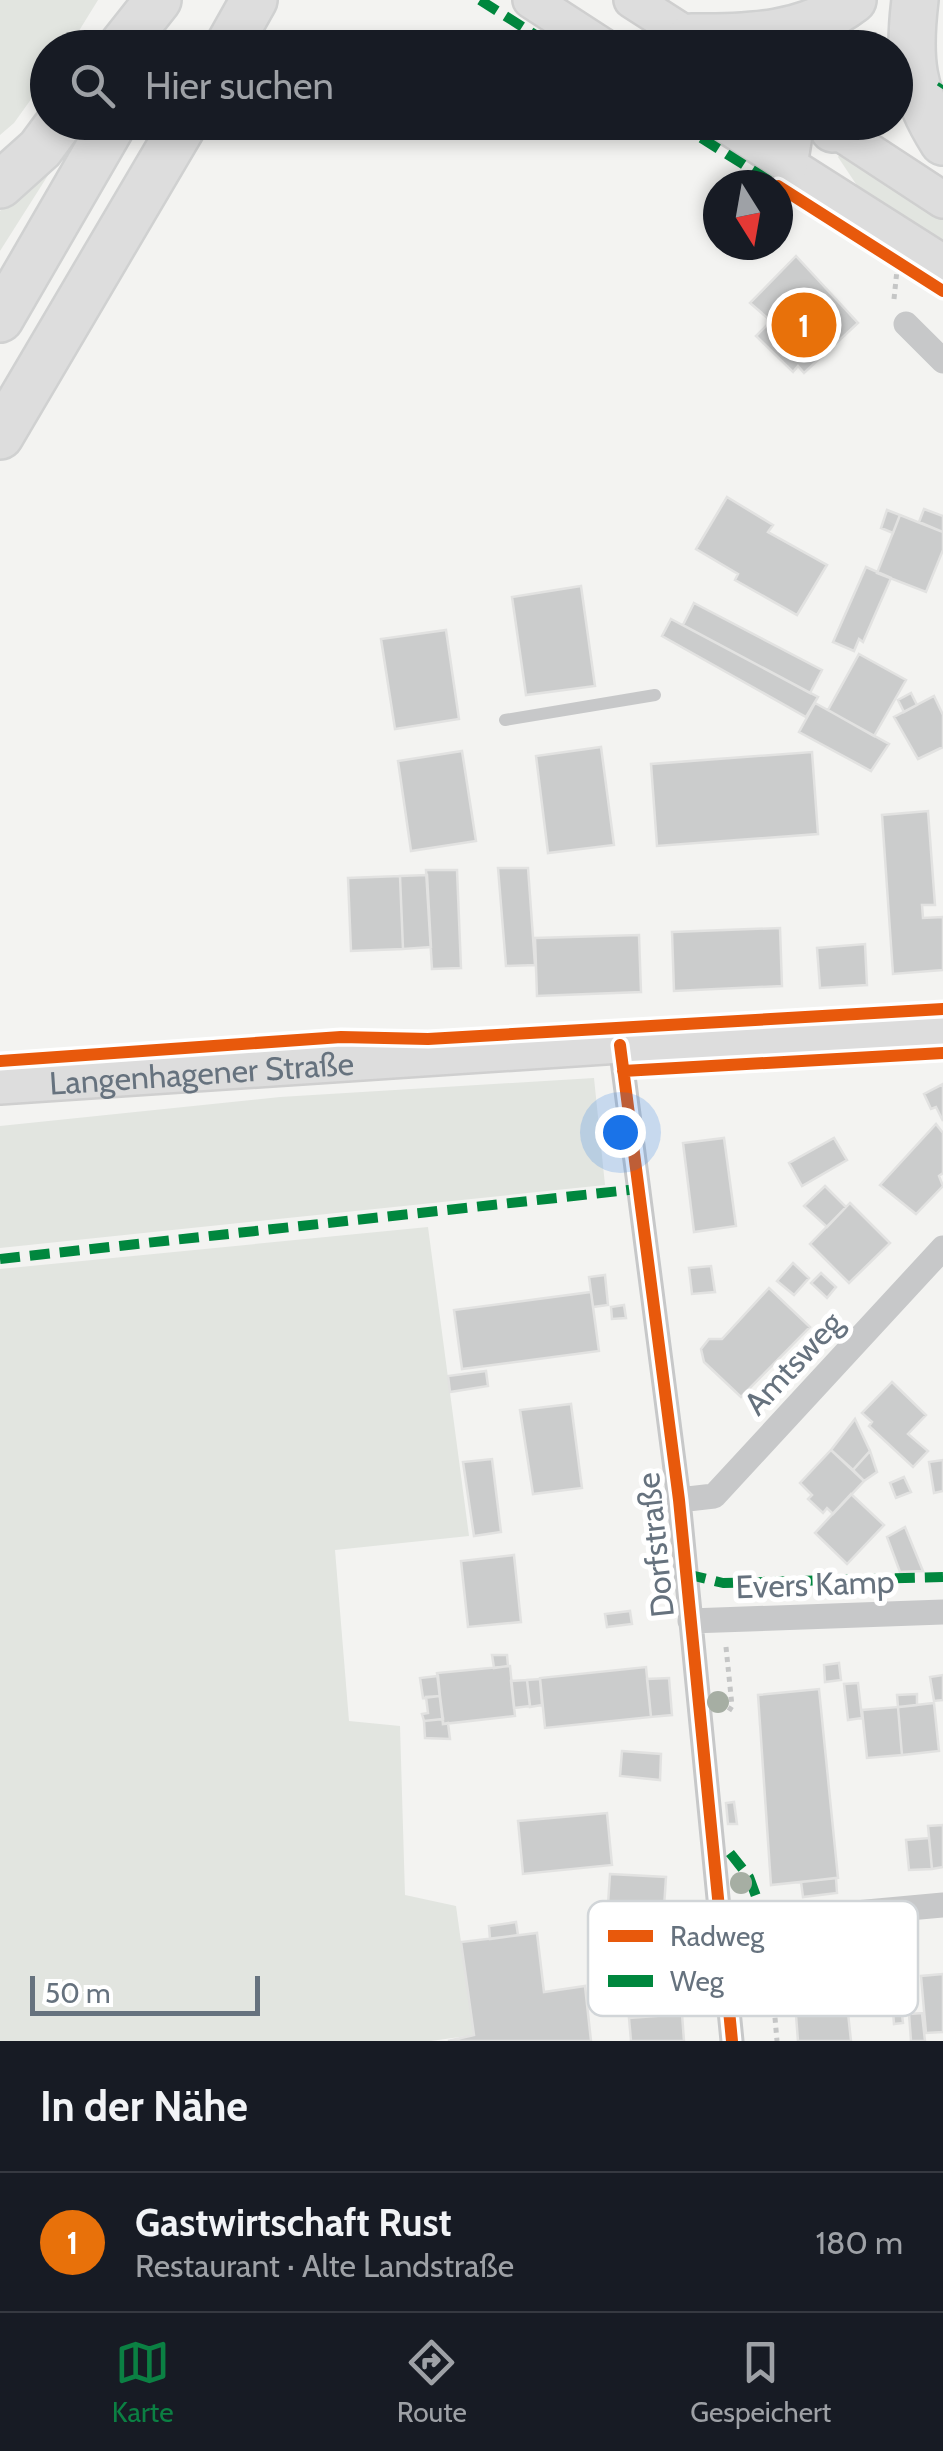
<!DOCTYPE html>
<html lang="de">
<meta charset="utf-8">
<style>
body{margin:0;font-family:Cabin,sans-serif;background:#20242c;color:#f1f3f6}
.compass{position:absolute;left:703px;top:170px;width:90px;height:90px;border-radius:50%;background:#171b24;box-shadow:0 5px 15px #0003;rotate:169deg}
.scale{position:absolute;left:30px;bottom:25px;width:230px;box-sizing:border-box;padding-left:10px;border:5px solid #66727e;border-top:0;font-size:28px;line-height:35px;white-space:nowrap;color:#66727e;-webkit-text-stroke:8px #fff;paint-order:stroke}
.you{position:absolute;left:620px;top:1132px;width:35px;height:35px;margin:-25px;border:8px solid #fff;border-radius:50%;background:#1a73e8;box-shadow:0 0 0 15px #1a73e833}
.badge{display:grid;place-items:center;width:65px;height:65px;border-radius:50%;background:#0b8043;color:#fff;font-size:32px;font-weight:700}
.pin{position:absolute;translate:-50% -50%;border:5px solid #fff;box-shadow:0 2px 10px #0006}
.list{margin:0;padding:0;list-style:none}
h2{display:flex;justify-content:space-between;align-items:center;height:130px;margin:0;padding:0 40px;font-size:42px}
h2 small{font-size:32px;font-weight:400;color:#9ea1a6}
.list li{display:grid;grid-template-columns:65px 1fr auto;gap:30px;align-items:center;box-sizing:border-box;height:140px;padding:0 40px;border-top:2px solid #363941}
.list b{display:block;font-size:38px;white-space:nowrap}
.list p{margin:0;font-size:32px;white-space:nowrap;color:#9ea1a6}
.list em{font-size:32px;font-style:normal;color:#9ea1a6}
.icon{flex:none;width:55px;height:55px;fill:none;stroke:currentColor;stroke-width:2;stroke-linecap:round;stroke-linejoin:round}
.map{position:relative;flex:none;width:943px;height:2041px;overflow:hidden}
.search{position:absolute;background:#171b24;box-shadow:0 5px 15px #0003;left:30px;right:30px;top:30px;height:110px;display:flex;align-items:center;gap:25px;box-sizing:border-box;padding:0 35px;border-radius:55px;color:#9ea1a6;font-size:38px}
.sheet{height:270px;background:#171b24}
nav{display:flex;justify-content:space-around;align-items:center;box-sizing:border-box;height:140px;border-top:2px solid #363941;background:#171b24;font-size:28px;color:#9ea1a6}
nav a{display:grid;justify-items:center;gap:5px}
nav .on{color:#0b8043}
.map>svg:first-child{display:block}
.green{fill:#e2e5e0}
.building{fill:#cbcccc;stroke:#e2e2e1;stroke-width:2.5}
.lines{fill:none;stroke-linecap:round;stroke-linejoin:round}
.secondary-casing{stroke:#cfcfcf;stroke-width:40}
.motorway-casing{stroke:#d0d1d1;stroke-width:50}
.path{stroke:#c5c6c6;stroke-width:5;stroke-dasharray:5 5;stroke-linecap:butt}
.service{stroke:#c7c8c9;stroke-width:12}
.minor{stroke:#c7c8c9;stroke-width:25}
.secondary{stroke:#ddd;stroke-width:35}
.motorway{stroke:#ddd;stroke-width:45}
.quiet{stroke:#00873e;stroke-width:10;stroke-dasharray:20 10;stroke-linecap:butt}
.cycleway-casing{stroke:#fff;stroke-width:19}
.cycleway{stroke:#e8590c;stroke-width:12}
.tree{fill:#a6aea3}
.labels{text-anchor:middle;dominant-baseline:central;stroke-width:10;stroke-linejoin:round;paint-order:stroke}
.street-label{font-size:32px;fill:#66727e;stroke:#fff}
.key{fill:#fff;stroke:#d1d5d8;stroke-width:2.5}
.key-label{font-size:28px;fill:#66727e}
</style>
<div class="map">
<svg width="943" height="2041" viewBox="0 0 943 2041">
<rect width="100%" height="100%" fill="#f3f3f1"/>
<path class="green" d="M0,0H98L69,47L48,48L47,77L14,123L0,135Z
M843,149L943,216V243L858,187L838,157Z
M45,167L52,169L0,251V211Z
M594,1078L605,1185L0,1248V1126L280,1097Z
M428,1227L469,1536L335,1550L349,1721L400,1726L405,1895L456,1906L474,2035L431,2041H0V1269Z"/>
<path class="building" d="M796,256L858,323L804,373L798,366L793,372L756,336L771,321L750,303Z
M727,497L773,525L768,532L827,565L797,615L735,580L738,574L696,549Z
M924,509L943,516V532L919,522Z
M887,510L900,515L893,533L881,528Z
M900,515L943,532V550L926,592L877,573Z
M866,567L891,578L863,642L859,639L854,651L833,642Z
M581,586L595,686L526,695L512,597Z
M694,603L822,670L810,693L683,625Z
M671,619L818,697L806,717L662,636Z
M446,630L459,719L395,729L381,639Z
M859,654L906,680L874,736L828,710Z
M911,693L917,705L904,712L898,700Z
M934,696L943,715V747L918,759L894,717Z
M815,703L889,744L871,771L799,732Z
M601,747L614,845L548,853L536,756Z
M462,751L476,841L411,851L398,761Z
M812,752L818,834L657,846L651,764Z
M928,811L935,905H922L923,918L943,917V970L893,974L882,815Z
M498,868H528L535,965L506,966Z
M426,870H457L461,968L432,969Z
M427,875L431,947L403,949L400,876Z
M400,876L403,949L351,951L348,878Z
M780,928L782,986L674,991L672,932Z
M639,935L641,992L537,996L535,938Z
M865,944L867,985L820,988L817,948Z
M943,1084V1121L936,1107L931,1109L924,1094Z
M936,1124L943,1133V1173L939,1176L943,1186L916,1214L880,1185Z
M724,1138L736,1226L694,1232L683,1143Z
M834,1138L847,1160L802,1186L789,1163Z
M825,1186L846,1207L827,1227L804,1206Z
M850,1203L890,1243L849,1283L810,1244Z
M793,1263L809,1278L794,1295L777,1281Z
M711,1266L715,1292L692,1294L689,1268Z
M821,1273L836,1287L827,1298L811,1283Z
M605,1275L608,1305L593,1307L589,1277Z
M769,1288L810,1327L741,1397L704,1362L701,1349L709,1339H722Z
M591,1292L599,1351L462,1369L454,1310Z
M624,1305L626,1318L612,1319L611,1307Z
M486,1371L488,1386L450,1392L448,1376Z
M892,1382L926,1415L908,1434L928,1451L913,1467L869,1426L872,1422L862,1413Z
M571,1404L582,1488L533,1494L520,1410Z
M855,1419L870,1451L853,1470L831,1450Z
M831,1450L864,1481L833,1514L827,1508L823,1513L808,1499L812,1495L800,1483Z
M870,1451L877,1472L864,1481L853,1470Z
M492,1459L501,1532L474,1536L463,1462Z
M943,1460V1491L934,1493L929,1462Z
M904,1477L911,1492L896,1498L890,1483Z
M851,1494L884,1525L847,1564L815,1533Z
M905,1527L923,1571L900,1572L887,1537Z
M514,1555L521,1622L468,1627L461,1561Z
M630,1611L632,1624L607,1627L605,1614Z
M492,1655H507L508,1666L494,1668Z
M839,1663L841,1680L825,1682L824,1665Z
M510,1666L515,1716L443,1724L437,1673Z
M646,1667L651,1717L545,1728L540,1678Z
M943,1675V1700L934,1701L930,1677Z
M438,1676L440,1696L423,1698L420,1678Z
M669,1678L672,1715L651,1717L647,1679Z
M540,1679L542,1705L530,1707L527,1680Z
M527,1680L530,1706L514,1708L511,1681Z
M858,1683L862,1718L848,1720L844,1684Z
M819,1689L838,1878L771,1885L758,1695Z
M917,1694V1705L898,1707L897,1695Z
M440,1696L443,1719L424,1721L422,1714L428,1713L426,1697Z
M934,1703L939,1751L902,1755L898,1707Z
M898,1707L902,1755L867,1758L862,1710Z
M443,1719V1724L448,1723L450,1739L425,1738L424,1721Z
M622,1751L661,1754L660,1780L620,1776Z
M734,1802L737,1824H728L726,1803Z
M607,1813L612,1865L523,1874L518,1821Z
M943,1825V1867L932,1869L928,1826Z
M929,1838L932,1869L909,1870L906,1840Z
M610,1874L666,1877L664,1908L608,1904Z
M836,1878L837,1893L803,1897L801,1882Z
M516,1922L518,1935L490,1939L489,1926Z
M537,1933L544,1992L585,1986L591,2041H448L474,2035L461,1942Z
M943,1974V2032L926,2033L921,1976Z
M845,1985L851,2041H798L794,1989Z
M900,1996L903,2023L894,2024L892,1997Z
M922,2013L925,2041H911L909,2014Z
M682,2014L684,2041H631L629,2018Z"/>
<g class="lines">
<defs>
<g id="secondary">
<path d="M531,0L605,48"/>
<path d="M632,0L707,48"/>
<path d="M721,122L943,263"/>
<path d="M824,122L943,200"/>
<path d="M789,166L796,122"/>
<path id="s1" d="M0,1086L620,1045L943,1028"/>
</g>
<path id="motorway" d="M915,0C908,58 911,92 943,142
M691,37C748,37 805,37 853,0
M120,48L158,0
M227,48L254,0
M833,129L837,122
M0,185L40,149L60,122
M0,319L114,122
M0,436L185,122"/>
</defs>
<use href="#secondary" class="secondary-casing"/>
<use href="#motorway" class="motorway-casing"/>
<path class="path" d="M894,299L897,270
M726,1647L732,1706L727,1714
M769,1948L777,2041"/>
<path class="service" d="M505,720L655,695"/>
<path class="minor" d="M906,324L943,361
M620,1045L679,1500L732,2041
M679,1500L714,1496L943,1248
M690,1621L943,1612
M723,1925L943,1905"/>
<use href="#secondary" class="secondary"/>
<use href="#motorway" class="motorway"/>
<path class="quiet" d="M480,0L556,48
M941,88L943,85
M676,122L776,185
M0,1259L638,1189
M686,1574L723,1583L943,1577
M730,1853L749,1877L765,1921"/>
<defs>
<path id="cycleway" d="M778,186L943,291
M620,1045L679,1500L732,2041
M0,1061L341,1037L428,1039L943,1009
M623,1071L943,1053"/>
</defs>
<use href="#cycleway" class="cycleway-casing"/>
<use href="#cycleway" class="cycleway"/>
</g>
<g class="tree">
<circle cx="718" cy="1702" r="11"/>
<circle cx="741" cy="1883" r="11"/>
</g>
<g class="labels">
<g class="street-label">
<text stroke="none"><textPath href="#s1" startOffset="202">Langenhagener Straße</textPath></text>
<text transform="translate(793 1363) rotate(-47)">Amtsweg</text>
<text transform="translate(655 1545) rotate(-96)">Dorfstraße</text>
<text transform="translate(815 1584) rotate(-2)">Evers Kamp</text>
</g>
</g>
<rect x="588" y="1901" width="330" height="115" rx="15" class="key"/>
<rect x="608" y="1930" width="45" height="12" fill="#e8590c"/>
<rect x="608" y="1975" width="45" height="12" fill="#00873e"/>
<g class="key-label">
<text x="670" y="1946">Radweg</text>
<text x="670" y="1991">Weg</text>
</g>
</svg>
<svg class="compass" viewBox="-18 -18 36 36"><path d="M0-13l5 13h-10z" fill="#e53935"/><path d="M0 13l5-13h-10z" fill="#9ea1a6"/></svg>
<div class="scale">50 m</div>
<div class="you"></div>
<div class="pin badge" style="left:804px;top:325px;background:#e8710a">1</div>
<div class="search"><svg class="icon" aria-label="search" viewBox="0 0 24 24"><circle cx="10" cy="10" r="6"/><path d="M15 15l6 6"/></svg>Hier suchen</div>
</div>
<section class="sheet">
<h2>In der Nähe<small></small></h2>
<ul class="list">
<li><span class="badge" style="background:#e8710a">1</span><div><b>Gastwirtschaft Rust</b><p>Restaurant · Alte Landstraße</p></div><em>180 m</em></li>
</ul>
</section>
<nav>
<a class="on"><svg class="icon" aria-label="map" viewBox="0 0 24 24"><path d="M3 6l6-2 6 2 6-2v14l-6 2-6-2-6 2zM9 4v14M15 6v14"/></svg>Karte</a>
<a><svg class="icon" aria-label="directions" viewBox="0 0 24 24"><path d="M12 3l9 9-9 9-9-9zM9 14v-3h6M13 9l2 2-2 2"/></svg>Route</a>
<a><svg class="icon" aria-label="saved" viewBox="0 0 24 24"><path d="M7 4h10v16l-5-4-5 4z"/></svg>Gespeichert</a>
</nav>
